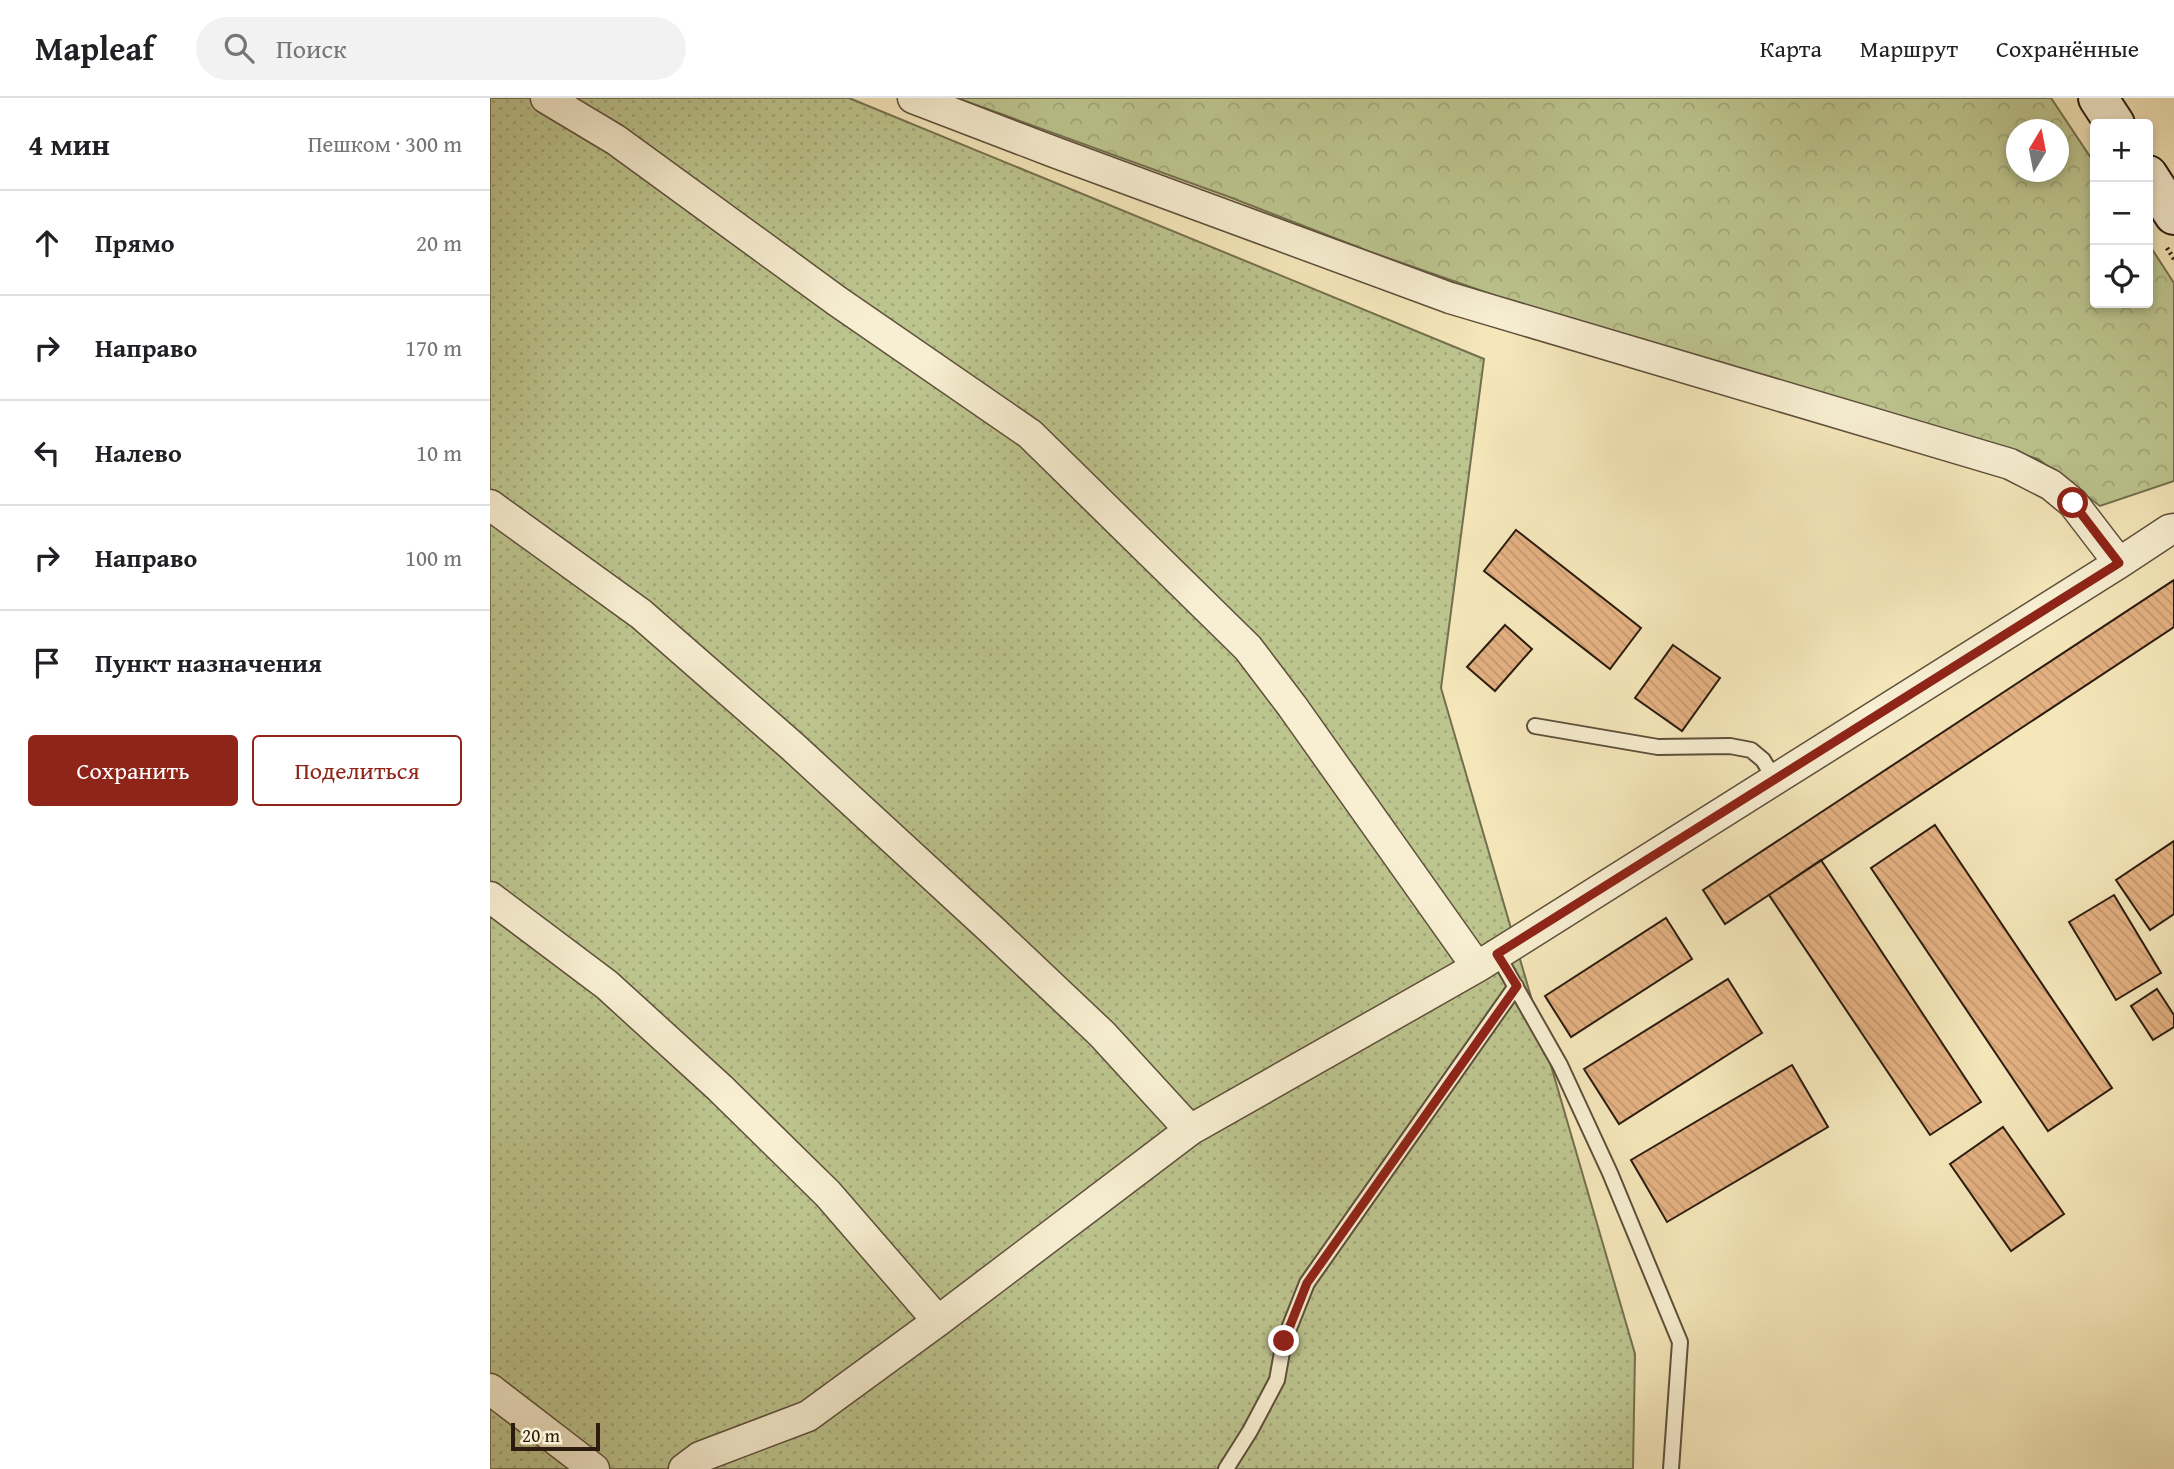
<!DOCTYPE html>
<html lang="ru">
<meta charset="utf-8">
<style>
body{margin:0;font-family:"Gentium Book Plus",serif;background:#f2f2f2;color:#202124}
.controls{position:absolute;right:21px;top:21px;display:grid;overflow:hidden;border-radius:7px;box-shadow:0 4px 10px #0003}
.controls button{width:63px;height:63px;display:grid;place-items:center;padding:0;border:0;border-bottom:2px solid #e0e0e0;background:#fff;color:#202124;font:35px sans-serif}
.compass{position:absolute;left:1516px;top:21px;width:63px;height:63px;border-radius:50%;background:#fff;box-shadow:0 4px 10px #0003;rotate:10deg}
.scale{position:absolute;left:21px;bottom:18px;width:89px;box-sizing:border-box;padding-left:7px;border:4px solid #2b1c0f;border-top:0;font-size:19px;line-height:24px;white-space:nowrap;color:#2b1c0f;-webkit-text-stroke:5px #f8efd2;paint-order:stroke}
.stop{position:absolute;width:21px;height:21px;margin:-16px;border:5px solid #8f2418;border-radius:50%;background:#fff}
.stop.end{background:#8f2418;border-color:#fff;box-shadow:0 2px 7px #0008}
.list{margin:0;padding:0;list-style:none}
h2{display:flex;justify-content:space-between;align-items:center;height:91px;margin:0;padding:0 28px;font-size:30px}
h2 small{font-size:23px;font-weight:400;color:#757577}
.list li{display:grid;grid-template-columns:46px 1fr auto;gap:21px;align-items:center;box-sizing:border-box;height:105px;padding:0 28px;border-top:2px solid #e0e0e0}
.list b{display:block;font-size:26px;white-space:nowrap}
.list em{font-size:23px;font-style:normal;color:#757577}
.actions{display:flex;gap:14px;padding:21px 28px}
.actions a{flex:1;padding:16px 0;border:2px solid #8f2418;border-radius:7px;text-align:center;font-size:24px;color:#8f2418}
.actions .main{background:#8f2418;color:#fff}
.icon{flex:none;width:38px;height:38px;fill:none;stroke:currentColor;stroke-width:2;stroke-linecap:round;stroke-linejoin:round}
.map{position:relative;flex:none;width:1684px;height:1371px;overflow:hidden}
header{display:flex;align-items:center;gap:42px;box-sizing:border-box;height:98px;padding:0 35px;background:#fff;border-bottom:2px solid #e0e0e0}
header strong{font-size:33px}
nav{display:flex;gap:38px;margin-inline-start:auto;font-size:24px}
.search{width:490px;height:63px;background:#f2f2f2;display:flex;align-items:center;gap:18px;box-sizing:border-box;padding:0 24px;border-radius:38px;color:#757577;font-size:26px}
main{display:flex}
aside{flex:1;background:#fff}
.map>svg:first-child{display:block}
.grass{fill:url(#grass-dots);stroke:#74704f;stroke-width:2}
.forest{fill:url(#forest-crowns);stroke:#74704f;stroke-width:2;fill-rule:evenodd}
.building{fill:url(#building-back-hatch);stroke:#2b1c0f;stroke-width:2}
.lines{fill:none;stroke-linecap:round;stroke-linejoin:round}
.lane-casing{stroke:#5e4f3a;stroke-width:18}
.street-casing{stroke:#5e4f3a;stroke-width:33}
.secondary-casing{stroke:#2b1c0f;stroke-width:42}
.path{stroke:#2b1c0f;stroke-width:4.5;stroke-dasharray:2 3.5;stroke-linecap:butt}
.lane{stroke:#f8efd2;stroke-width:14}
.street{stroke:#f8efd2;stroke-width:30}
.secondary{stroke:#f8efd2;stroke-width:38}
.route{stroke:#8f2418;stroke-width:9}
</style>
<header>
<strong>Mapleaf</strong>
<div class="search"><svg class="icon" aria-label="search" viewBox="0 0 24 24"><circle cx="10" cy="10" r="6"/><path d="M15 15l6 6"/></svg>Поиск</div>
<nav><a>Карта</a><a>Маршрут</a><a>Сохранённые</a></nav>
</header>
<main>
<aside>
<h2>4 мин<small>Пешком · 300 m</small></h2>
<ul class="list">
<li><svg class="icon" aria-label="ahead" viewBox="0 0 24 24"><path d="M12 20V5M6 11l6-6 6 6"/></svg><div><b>Прямо</b></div><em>20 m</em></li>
<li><svg class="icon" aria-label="right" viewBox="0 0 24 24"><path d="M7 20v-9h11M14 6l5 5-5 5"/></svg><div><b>Направо</b></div><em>170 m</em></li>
<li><svg class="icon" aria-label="left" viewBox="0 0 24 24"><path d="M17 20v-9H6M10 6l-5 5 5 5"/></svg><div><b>Налево</b></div><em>10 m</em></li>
<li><svg class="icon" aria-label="right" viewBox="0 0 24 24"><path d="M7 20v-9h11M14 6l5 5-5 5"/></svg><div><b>Направо</b></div><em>100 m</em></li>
<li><svg class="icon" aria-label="arrive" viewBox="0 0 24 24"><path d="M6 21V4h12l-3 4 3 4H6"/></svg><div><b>Пункт назначения</b></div></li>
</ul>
<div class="actions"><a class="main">Сохранить</a><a>Поделиться</a></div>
</aside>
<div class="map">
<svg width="1684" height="1371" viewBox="0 0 1684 1371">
<defs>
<pattern id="grass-dots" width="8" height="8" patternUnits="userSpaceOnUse" patternTransform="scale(1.75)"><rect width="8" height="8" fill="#bdc58f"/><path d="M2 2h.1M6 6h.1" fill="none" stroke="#a3a97a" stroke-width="1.8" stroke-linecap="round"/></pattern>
<pattern id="forest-crowns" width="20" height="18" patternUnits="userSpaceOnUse" patternTransform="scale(1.75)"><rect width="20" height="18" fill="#bdc58f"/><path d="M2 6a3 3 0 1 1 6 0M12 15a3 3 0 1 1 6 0" fill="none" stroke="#a3a97a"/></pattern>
<pattern id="building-back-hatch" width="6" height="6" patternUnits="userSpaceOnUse" patternTransform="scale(1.75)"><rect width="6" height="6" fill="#e4b182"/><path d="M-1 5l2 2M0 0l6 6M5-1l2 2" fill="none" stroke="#c4986f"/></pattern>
</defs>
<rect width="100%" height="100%" fill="#f5e7ba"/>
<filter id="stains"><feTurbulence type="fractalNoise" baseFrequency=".00286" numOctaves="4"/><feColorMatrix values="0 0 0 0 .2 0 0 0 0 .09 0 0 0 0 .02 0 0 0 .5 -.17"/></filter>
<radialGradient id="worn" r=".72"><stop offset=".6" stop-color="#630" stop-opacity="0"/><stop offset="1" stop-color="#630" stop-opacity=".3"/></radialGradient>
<path class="grass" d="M0,0H359L994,261L951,590L1145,1256L1143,1371H0Z"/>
<path class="forest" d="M467,0H1561L1605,66V205H1658V145L1684,185V383L1610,408L1548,361L1226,263L1115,236L878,153L742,100ZM1526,32H1568V74H1526Z"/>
<path class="building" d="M1026,432L1151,530L1120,571L994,473Z
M1684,482V529L1235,826L1213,792Z
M1015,527L1042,551L1005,593L977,569Z
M1183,547L1230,580L1192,633L1145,600Z
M1445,727L1622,990L1558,1033L1381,770Z
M1684,743V816L1660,832L1626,782Z
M1331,762L1491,1004L1440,1037L1279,797Z
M1624,797L1671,875L1626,902L1579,824Z
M1176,820L1202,861L1081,939L1055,898Z
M1238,881L1272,935L1129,1026L1094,971Z
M1667,891L1684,917V929L1663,942L1641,908Z
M1302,967L1338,1029L1177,1124L1141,1062Z
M1513,1029L1574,1116L1521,1153L1460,1066Z"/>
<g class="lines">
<defs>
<path id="lane" d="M1045,628L1168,649L1240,648L1261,652L1273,662L1285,682
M1007,856L1070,967L1120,1075L1190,1244L1181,1371
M736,1371L760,1333L787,1282L794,1243L817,1185L1026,888"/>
<path id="street" d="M56,0L126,42L347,203L540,336L758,550L802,608L987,869
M423,0L564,54L960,200L1520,366L1561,387L1583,405L1629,465
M0,407L151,516L302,648L502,832L612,936L700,1032
M0,799L117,887L230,990L338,1096L448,1223
M0,1291L104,1371
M194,1371L210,1359L318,1318L448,1223L700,1032L987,869L1629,465L1679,432L1684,431"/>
<path id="secondary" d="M1608,0L1625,26
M1658,77L1684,117"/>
</defs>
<use href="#lane" class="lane-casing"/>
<use href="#street" class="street-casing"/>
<use href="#secondary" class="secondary-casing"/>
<path class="path" d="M1677,150L1684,161"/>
<use href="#lane" class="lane"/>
<use href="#street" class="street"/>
<use href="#secondary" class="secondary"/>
</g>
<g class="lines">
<path class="route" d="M794,1243L817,1185L1027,888L1007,856L1629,465L1583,405"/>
</g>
<rect width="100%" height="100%" filter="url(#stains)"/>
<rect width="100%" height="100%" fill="url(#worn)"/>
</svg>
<div class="controls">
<button>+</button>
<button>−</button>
<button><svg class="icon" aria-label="locate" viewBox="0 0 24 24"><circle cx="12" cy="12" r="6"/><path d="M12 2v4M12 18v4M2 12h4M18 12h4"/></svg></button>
</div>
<svg class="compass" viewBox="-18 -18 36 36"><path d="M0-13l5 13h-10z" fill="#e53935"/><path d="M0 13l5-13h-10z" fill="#757577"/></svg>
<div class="scale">20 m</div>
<div class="stop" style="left:1583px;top:405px"></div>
<div class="stop end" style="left:794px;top:1243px"></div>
</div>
</main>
